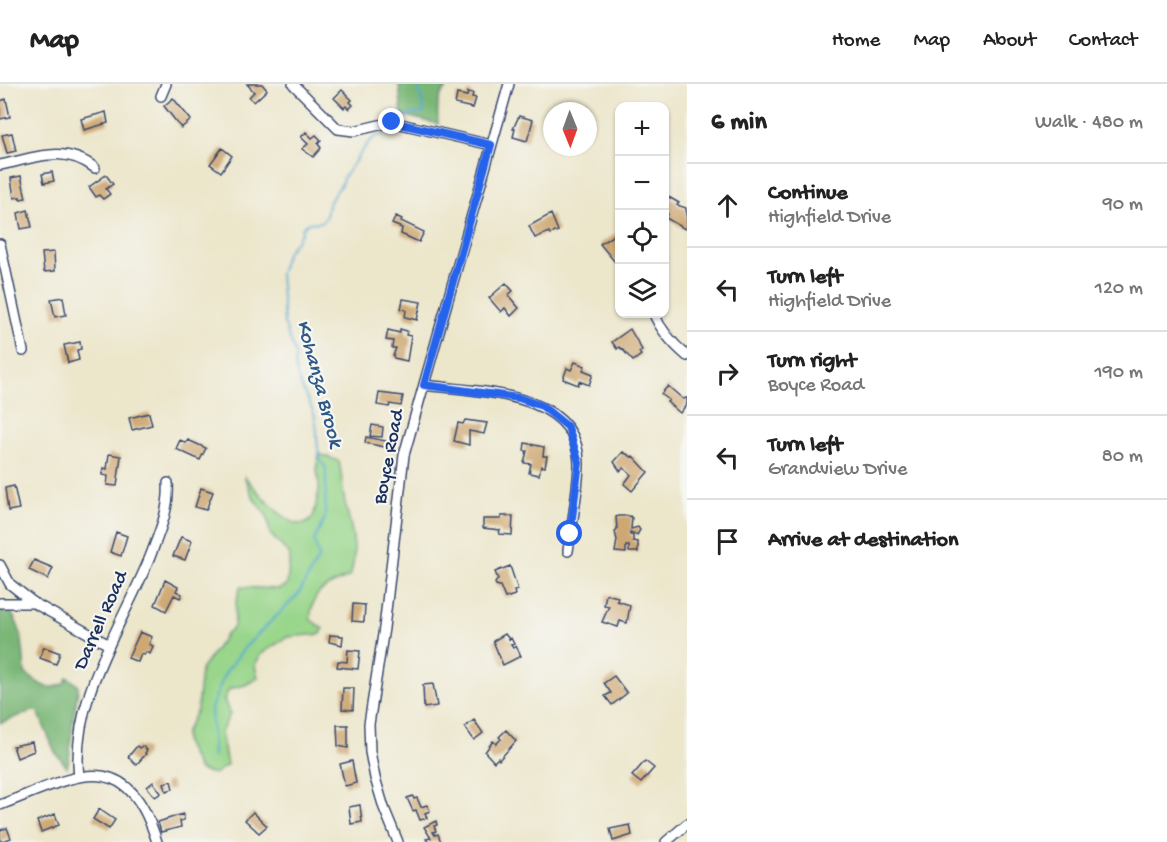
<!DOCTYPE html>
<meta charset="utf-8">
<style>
body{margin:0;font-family:"Gochi Hand",sans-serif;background:#f2f2f2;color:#222}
.controls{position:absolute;right:18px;top:18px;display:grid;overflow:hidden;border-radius:12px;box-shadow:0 2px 4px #0004}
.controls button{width:54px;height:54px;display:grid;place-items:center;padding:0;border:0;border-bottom:2px solid #e0e0e0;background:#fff;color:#222;font:30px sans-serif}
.compass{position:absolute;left:543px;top:18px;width:54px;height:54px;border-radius:50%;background:#fff;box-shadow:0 2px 4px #0004;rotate:179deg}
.stop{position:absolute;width:18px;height:18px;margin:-14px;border:4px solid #2563eb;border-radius:50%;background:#fff}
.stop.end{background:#2563eb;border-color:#fff;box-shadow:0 2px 6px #0008}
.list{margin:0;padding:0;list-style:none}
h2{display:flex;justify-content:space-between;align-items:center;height:78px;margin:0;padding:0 24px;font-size:26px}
h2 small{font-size:20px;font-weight:400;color:#767676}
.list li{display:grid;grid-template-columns:39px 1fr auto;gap:18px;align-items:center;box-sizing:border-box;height:84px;padding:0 24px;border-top:2px solid #e0e0e0}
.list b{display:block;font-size:22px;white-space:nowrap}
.list p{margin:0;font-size:20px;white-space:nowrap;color:#767676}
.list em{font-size:20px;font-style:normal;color:#767676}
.icon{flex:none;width:33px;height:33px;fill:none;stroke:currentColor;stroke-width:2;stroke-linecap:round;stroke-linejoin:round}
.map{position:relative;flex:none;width:687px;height:758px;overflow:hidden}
header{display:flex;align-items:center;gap:36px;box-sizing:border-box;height:84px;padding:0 30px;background:#fff;border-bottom:2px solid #e0e0e0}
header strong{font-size:28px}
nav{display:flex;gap:33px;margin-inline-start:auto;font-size:21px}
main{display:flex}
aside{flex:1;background:#fff}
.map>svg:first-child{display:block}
.green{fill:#99d68b;stroke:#5a8274;stroke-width:1.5}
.forest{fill:#7ab777;stroke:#4a736a;stroke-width:1.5}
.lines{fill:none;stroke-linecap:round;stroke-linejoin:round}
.stream{stroke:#55a7d0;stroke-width:2}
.building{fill:#cea773}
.minor-casing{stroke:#3a4a6e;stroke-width:12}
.minor{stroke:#fff;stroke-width:9}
.route{stroke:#2563eb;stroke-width:8}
.labels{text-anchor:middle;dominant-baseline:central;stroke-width:4.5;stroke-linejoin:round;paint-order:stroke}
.street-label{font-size:20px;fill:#1b2f5e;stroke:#f6f6f2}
.water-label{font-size:21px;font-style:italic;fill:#2f5986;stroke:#f6f6f2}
</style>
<header>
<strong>Map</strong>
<nav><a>Home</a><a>Map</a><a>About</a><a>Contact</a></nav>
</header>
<main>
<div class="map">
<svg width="687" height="758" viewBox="0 0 687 758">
<rect width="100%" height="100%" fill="#f6f6f2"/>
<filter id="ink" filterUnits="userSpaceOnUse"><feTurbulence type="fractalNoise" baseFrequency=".0167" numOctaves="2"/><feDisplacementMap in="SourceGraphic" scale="12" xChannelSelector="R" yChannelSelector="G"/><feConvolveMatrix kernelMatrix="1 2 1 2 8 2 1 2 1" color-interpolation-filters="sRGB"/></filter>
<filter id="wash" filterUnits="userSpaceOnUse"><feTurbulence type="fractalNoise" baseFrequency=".008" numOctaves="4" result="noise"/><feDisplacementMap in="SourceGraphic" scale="24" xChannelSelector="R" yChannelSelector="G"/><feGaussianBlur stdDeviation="1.35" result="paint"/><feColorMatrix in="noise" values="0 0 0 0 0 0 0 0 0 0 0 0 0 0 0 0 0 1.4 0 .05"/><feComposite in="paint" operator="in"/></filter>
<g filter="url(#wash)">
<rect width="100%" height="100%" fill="#ece6cb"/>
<path class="green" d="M319,370L339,377C342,391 342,405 345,419C351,444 359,467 350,492C326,504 313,503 310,535L323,545L321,550L287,553L261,570L255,581L258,594L245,601L229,605L224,616L230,630L221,648L227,681L214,690L199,686L185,658V649L197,626L201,586L227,549L234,543L236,519L240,503L279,505L287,501L290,471L270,450L267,432L254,415L244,392C255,403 300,464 314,430C316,423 317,414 319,407C320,399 317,392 317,384C317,379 318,374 319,370Z"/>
<path class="forest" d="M399,0H452C436,10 437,23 438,40L402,31Z
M9,526C24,545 23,566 25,589C40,600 46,609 65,599L67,593L78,601C78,616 73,629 72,644C71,658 71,670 67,683L55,668L38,628L35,626L0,639V529Z"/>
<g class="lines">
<path class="stream" d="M401,37L413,29L418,31L424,28L418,0
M213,673L211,624L225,589L245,563L298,511L319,473L314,457L325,434L326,384C313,370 320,347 314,330C309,315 290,288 296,273L284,239L280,190L286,170L301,150L303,143L308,139L322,138C328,132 326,127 329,120C332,110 342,104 343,94L368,59L376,52L384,51L394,42"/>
</g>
<g id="blocks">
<path class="building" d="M247,0H262L267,6L254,18L249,13L254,8Z
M342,6L352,16L350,18L353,21L349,25L346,22L344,24L334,14Z
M468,8L473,9L472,13L476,14L473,24L455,20L457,10L467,12Z
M173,14L191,36L181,44L164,22Z
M6,15L10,33L0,35V17Z
M106,28L108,39L84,46L81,35Z
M519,32L533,36L527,57L513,53L515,45H513Z
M306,48L312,54L316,51L321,56L318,60L321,64L313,73L302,65L308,60L301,53Z
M12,49L16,67L7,69L2,51Z
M222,64L232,72L221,88L210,80Z
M52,88L54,97L44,99L42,90Z
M106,91L113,100L106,105L110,110L103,115L99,111L96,113L89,103Z
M21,92L26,114L20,115V113L14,114L11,94Z
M667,112L679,119L677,121L686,124L687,143L685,145L666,134L668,130L664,128V117Z
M28,126L32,143L21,145L18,129Z
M551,130L558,147L550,150L549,148L535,154L529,142Z
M396,132L402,135L401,137L424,148L419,158L401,150L402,144L392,140Z
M620,147V175L615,178L600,160Z
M54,168L55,187L44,188L42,169Z
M506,199L513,207L508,211L519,224L511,232L505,224L501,228L489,214Z
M63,213L66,231L55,233L51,215Z
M403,215L421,218L417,236L405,233L406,226L401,225Z
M400,245L407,247L406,251L411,252L407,277L394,274L393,272L396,264H392L393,257L386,256L388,246L400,249Z
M630,245L642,266L639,268L641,271L633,277L624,267L619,263L617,265L612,258Z
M80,258L81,265L77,266L79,276L68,279L64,261Z
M575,278L585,282L583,286L593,290L589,301L579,297L578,301L563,295L567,284L571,286Z
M668,302L683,315L687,314V320L680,329L667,318L669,316L661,310Z
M379,309L403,312L401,322L390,320L389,323L377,321Z
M149,329L152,341L132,346L129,334Z
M465,336L487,339L484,350L469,347V361L454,357L458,339L463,340Z
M372,341L383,343L382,353L370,352Z
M366,353L386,357L385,363L365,359Z
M180,356L186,359L188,356L206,364L200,376L176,365Z
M525,359L544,363L543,372H547L545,383L541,382L539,391L529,389L531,380L524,379L527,367H524Z
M623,368L632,373L633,372L648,388L632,407L624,400L631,391L624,384L620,387L614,378Z
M109,370L121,372L117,402L107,401L108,392L102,391L103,384L107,385Z
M14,402L19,425L8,427L5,404Z
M201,404L213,408L206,426L195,423Z
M501,432H513L512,451L499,450L500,446L483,444V435H501Z
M618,432H630L632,434L631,445L638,443L640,446L637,451L630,448V451H633V457L638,458V468H629V462H626V469L615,468L617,456L615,448L617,445L616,433Z
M116,448L127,452L121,472L110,468Z
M181,453L192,457L185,476L173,472Z
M34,476L53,484L48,495L29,486Z
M510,482L518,506L514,507L515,511L505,514L500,502L496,501L495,499L498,495L495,488Z
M165,496L178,503L176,507L182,510L180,514L174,511L166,527L155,521Z
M606,510L618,513L617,517L630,521L627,539L620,537L618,543L602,538L609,522L604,521Z
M353,520L365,521L364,538L352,537Z
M140,548L152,553L149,560L153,562L150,570L146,568L144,571L141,570L138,578L128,574Z
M505,550L509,555L511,554L514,560L511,561L513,564L516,562L521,572L503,581L493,557Z
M330,551L343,552L342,561L329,558Z
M44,563L60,569L56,580L40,574Z
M348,566L360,567L358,585L337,583L338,577L347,578Z
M614,592L627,609L612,621L605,612L611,609L604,599Z
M433,600L437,622L424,624L423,601Z
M343,604H354L353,626L342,625Z
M474,636L483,649L474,656L465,643Z
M337,641H348V664L338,662Z
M506,646L516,657L499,676L498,674L494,678L485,668L493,657L496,660L501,655L499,653Z
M32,658L34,667L17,674L13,662Z
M137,662L140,664L142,662L147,666L145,669L146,670L136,681L128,673Z
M352,677L356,699L345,702L340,680Z
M645,677L654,684L641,699L632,692Z
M171,697L173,705L166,707L164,699Z
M153,698L161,709L155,713L147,703Z
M413,712L414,715L417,714L421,723L427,721L430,727L425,729L427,734L420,736L416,726L413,727L407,714Z
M360,721L362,738L351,740L349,723Z
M99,725L115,736L109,745L93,735Z
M253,728L267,742L259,749L245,736Z
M55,730L59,741L41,748L37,737Z
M183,730L184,736L180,737L181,743L161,748L158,738Z
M436,737L437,741L434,742L436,747L433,748L435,751L438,750L441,758H428L426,755L431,754L424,743Z
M630,741L632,751L613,757L610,745Z
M7,744L11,754L0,758V746Z"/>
</g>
</g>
<g filter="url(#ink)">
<use href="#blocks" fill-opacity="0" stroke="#3a4a6e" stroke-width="1.5"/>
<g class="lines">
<defs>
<path id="minor" d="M293,0L338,45L354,47L392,38L491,61
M161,12L166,0
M0,81C35,74 64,60 95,84
M0,160L23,267
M654,230C661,247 673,260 687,272
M424,301C476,308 579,306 579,380C578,408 572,440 568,467
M0,481L10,500L34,519L109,561
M0,519H34
M79,693C70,616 122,542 150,473C159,449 170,425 168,399
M0,721C74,693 126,658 157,758
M398,758L384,724L375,694L370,668L369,640L384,544L404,371L509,0
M666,758L687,740"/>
</defs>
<use href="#minor" class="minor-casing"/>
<use href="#minor" class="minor"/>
</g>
</g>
<g class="lines" filter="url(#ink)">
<path class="route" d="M392,38L491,61L424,301L519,314L542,322L568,343L579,379L570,450"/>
</g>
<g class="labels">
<g class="street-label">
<text transform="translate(390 373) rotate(-79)">Boyce Road</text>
<text transform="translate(102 537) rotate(-66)">Darrell Road</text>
</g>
<g class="water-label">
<text transform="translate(318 300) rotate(75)">Kohanza Brook</text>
</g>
</g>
</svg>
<div class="controls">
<button>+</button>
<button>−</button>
<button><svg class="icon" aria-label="locate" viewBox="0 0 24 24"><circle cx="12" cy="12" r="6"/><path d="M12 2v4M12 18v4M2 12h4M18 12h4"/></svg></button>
<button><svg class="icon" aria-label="layers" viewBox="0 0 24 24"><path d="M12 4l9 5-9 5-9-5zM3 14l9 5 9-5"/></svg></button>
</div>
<svg class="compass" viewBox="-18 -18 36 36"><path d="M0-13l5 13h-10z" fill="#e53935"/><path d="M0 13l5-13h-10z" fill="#767676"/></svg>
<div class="stop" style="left:570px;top:450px"></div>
<div class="stop end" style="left:392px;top:38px"></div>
</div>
<aside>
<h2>6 min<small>Walk · 480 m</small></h2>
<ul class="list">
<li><svg class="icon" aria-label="ahead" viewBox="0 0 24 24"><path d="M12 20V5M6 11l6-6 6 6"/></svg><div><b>Continue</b><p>Highfield Drive</p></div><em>90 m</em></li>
<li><svg class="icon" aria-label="left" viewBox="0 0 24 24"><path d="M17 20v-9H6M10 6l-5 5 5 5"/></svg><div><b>Turn left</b><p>Highfield Drive</p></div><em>120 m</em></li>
<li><svg class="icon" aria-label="right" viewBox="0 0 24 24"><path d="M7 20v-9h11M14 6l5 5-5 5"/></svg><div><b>Turn right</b><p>Boyce Road</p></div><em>190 m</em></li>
<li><svg class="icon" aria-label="left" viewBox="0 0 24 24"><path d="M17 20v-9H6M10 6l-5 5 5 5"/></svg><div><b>Turn left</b><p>Grandview Drive</p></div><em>80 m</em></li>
<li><svg class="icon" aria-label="arrive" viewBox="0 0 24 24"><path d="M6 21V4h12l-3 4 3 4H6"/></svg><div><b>Arrive at destination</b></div></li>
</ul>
</aside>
</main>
